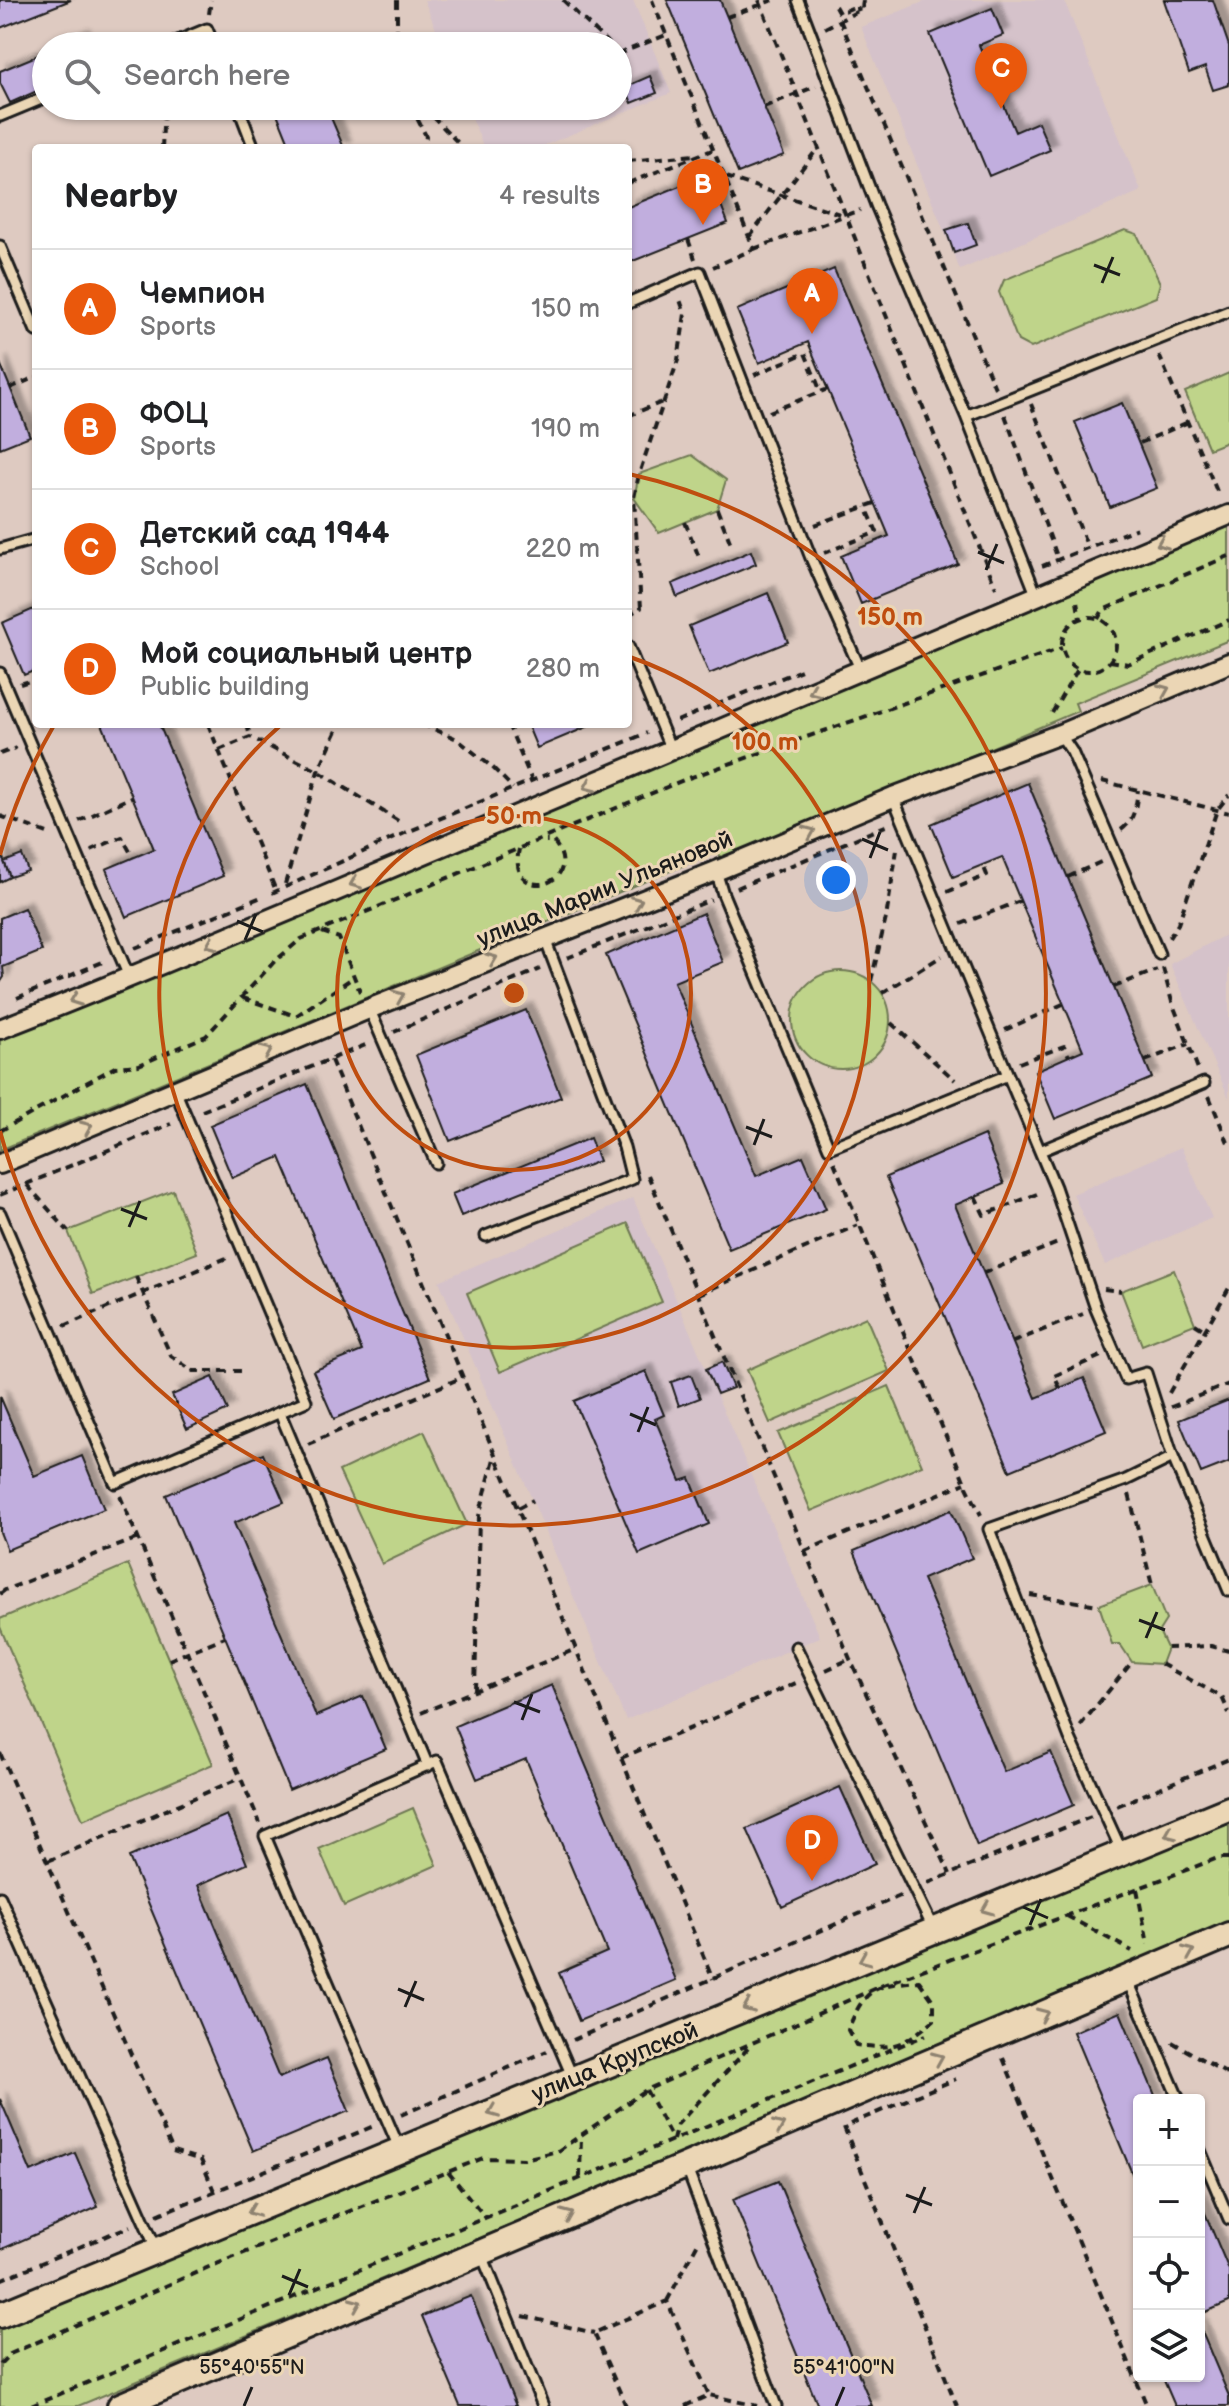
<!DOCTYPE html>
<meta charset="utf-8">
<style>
body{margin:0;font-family:"Balsamiq Sans",sans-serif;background:#f2f2f2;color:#202124}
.controls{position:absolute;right:24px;bottom:24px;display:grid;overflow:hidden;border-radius:8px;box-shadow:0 2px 6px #0004}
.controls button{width:72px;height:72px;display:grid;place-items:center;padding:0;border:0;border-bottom:2px solid #e0e0e0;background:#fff;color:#202124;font:40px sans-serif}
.you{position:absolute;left:836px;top:880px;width:28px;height:28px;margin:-20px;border:6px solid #fff;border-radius:50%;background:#1a73e8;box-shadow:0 0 0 12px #1a73e833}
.badge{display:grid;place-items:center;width:52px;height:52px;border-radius:50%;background:#ea580c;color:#fff;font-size:26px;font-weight:700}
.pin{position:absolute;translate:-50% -66px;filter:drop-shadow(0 2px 4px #0008)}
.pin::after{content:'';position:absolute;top:42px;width:28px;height:24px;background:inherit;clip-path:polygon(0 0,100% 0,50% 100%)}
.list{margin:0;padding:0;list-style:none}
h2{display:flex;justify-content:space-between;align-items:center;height:104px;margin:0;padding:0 32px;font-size:34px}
h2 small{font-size:26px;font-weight:400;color:#757577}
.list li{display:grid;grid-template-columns:52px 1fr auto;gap:24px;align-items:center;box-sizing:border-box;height:120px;padding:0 32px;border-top:2px solid #e0e0e0}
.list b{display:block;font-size:30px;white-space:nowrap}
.list p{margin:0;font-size:26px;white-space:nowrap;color:#757577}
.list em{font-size:26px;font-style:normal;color:#757577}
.icon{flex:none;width:44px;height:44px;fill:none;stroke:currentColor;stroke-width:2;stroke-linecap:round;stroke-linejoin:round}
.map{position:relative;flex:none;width:1229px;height:2406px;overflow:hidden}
.search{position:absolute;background:#fff;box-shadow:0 2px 6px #0004;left:32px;top:32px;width:600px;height:88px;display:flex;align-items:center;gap:20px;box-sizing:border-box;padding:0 28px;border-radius:44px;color:#757577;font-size:30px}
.panel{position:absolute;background:#fff;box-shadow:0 2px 6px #0004;left:32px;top:144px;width:600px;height:584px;border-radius:8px}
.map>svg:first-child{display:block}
.built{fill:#d5c2ca}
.green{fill:#bfd48a;stroke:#6e7853;stroke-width:2}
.building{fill:#c1aede;stroke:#1c1c1c;stroke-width:2;filter:url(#shadow)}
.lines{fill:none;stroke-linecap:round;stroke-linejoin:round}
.service-casing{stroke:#1c1c1c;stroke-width:15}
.minor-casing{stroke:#1c1c1c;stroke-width:24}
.tertiary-casing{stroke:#1c1c1c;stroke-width:30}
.path{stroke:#1c1c1c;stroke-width:4;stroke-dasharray:8 6;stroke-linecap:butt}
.service{stroke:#ebd6b5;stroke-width:9}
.minor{stroke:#ebd6b5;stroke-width:18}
.tertiary{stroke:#ebd6b5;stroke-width:24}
.oneway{stroke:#8e8270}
.ticks{fill:none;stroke:#1c1c1c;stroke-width:3}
.ring{fill:none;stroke:#bf4d0f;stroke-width:4}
.labels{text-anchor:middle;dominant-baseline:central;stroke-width:6;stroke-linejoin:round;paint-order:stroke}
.street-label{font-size:24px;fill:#1c1c1c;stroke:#ebd6b5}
.ticks-label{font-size:20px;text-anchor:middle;fill:#1c1c1c;stroke:#ebd6b5;stroke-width:6;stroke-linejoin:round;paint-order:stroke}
.centre{fill:#bf4d0f;stroke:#ebd6b5;stroke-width:4}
.ring-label{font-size:24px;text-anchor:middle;font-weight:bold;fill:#bf4d0f;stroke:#ebd6b5;stroke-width:6;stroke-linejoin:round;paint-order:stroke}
</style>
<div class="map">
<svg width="1229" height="2406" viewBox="0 0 1229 2406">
<defs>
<filter id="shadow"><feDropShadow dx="7" dy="-7" stdDeviation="2" flood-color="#0004"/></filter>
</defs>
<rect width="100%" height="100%" fill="#decac1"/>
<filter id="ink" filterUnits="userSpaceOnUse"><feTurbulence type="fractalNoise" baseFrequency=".0125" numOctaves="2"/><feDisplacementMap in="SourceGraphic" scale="16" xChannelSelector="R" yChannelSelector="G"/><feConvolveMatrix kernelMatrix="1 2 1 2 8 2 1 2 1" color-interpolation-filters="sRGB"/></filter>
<g filter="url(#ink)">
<path class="built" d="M424,0H633L671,93L538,148H484L467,106H618V46H443Z
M928,0H1064L1141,191L960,270L861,27Z
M1229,933V1098L1170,964Z
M1181,1147L1212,1218L1105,1265L1073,1194Z
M633,1198L820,1637L626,1720L439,1281Z"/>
<path class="green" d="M1125,230L1137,234L1160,283L1156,297L1031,348L1018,341L999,292L1004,280Z
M1229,373V441L1209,449L1185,392Z
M692,455L726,480L717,509L659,533L634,498L639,474Z
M1229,526V640L1075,703L1078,711L722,861L718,851L0,1150V1035Z
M792 1020a49 49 0 1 1 98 0a49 49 0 1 1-98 0Z
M173,1190L197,1253L93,1294L68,1231Z
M628,1223L662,1302L500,1372L467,1293Z
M1174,1270L1195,1324L1142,1345L1121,1291Z
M866,1317L889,1371L770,1423L747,1370Z
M889,1386L922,1465L811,1511L778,1433Z
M424,1431L467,1524L382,1564L339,1471Z
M128,1564L213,1764L83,1820L0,1627V1619Z
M1152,1585L1166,1620L1159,1631L1167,1648L1161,1664L1132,1662L1120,1644H1112L1099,1605Z
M413,1808L437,1865L344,1906L319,1849Z
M1229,1817V1925L78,2406H0V2325Z"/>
<path class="building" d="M0,0H71L0,28Z
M667,0H720L784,155L738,173Z
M1164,0H1213L1229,46V85L1213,90L1205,67L1189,73Z
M992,8L1003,35L979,45L1015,132L1038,122L1050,150L989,176L930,34Z
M82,36L86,46H60Z
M46,52V87L10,103L0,83V71Z
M650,76L657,93L632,103L625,87Z
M274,106H326L344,148H291Z
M709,174L728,223L628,263V207Z
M968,223L976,245L954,253L946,230Z
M834,269L958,564L861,604L841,556L889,536L808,342L759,363L737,310Z
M0,363L30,436L0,448Z
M1122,403L1157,488L1110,507L1075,422Z
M751,551L756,564L677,597L672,584Z
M768,593L788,642L709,674L689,626Z
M36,608V670L24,675L2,623Z
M102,724H159L223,876L126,917L106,869L154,849Z
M527,724H594L537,748Z
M1028,783L1152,1078L1055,1119L1035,1071L1083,1050L1002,857L953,877L931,824Z
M1,852L10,877L0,882V853Z
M22,855L28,871L10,877L4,862Z
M24,908L42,951L3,967L4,977L0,983V918Z
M703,913L723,962L674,982L756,1176L803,1156L826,1209L729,1249L606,955Z
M526,1010L561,1097L450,1141L416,1055Z
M307,1084L430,1378L334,1419L313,1371L362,1351L280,1157L232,1178L210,1125Z
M984,1135L1004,1184L955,1205L1036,1398L1084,1378L1106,1431L1010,1471L886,1177Z
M590,1138L599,1161L461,1216L452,1194Z
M722,1362L733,1388L717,1394L706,1369Z
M646,1371L664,1415L655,1419L681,1481L690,1478L709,1524L639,1554L574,1401Z
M691,1375L700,1398L679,1406L671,1382Z
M213,1377L228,1410L187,1429L172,1395Z
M0,1396L34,1476L82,1456L104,1509L7,1550L0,1532Z
M1229,1400V1462L1201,1473L1179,1420Z
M263,1454L284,1502L234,1523L316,1716L363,1696L386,1749L289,1790L166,1495Z
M951,1510L972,1558L923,1579L1004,1772L1051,1752L1074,1805L977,1846L854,1551Z
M552,1685L676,1980L579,2021L559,1973L607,1952L526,1759L477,1779L455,1726Z
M840,1787L875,1864L782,1907L747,1829Z
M227,1815L247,1864L198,1885L279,2078L327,2058L349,2111L253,2151L129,1857Z
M1120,2012L1157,2100H1139V2190L1073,2032Z
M0,2099L31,2172L75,2153L98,2207L0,2250Z
M778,2181L872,2406H818L733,2199Z
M1199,2199L1229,2270V2302L1199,2315Z
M471,2296L516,2406H460L422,2316Z
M1199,2325L1229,2396V2406H1175L1162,2376H1199Z"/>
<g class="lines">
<defs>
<path id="service" d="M798,0L876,205L966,416L1036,594
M166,46L207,29L214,46
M238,106L254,148
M0,116L46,97
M0,246L36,331
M628,303L700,272L811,558L861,671
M966,416L1229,311
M0,549L36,539
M628,646L671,750
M0,673L130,979
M1060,734L1072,752L1159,954
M716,871L723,894L829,1148L1008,1075L893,797
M369,1008L436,1163
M1008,1075L1055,1187L1096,1309L1126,1379L1146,1373L1173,1457
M1040,1151L1204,1083
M0,1213L115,1483L306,1401L175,1090
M486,1236L632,1179L624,1147L545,939
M280,1413L428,1766
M796,1647L933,1928
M1122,1852L1070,1738L989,1529L1126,1480L1173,1457L1229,1591
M0,1897L156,2248
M1128,1981L1179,2100
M1199,2148L1229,2219
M400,2150L265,1836L437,1761L572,2076
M686,2166L776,2406
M482,2255L543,2406"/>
<path id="minor" d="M0,1029C102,990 202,947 303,905C613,776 920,643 1229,515
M0,1164L366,1010L716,871L893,797L1060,734L1229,663"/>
<path id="tertiary" d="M0,2315L1229,1809
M120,2406L1229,1935"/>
</defs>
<use href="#service" class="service-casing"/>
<use href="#minor" class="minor-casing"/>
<use href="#tertiary" class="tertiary-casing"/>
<path class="path" d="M397,0V46
M563,0L611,46
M652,0L754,249L713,267
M759,0L996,588
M835,6L839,13L857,6L859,11
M209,14L211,0
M727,17L773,0
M840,20L995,388
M825,28L862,9L863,0
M618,54L666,35
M411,106L426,136L424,148
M423,106L463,148
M764,107L816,86
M162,148L164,106
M628,161L695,155
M726,177L843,215
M628,183L712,150
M749,237L818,148
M688,239L695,259
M754,249L860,210
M1159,355L1219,496
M754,375L805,353L821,392
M10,388L36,377
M1031,404L1088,548
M769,412L828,389
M1005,415L1058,559
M628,416L662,402
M1140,443L1186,423
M717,509L731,544
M685,522L699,557
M815,525L875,503
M824,553L877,532L866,507
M1042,566L1137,528
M1077,602L1080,619
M628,615L641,608L634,498L639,474L678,360L685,314L679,297
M1062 644a27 27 0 1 1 54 0a27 27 0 1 1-54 0Z
M1098,619L1103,610L1229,556
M1110,661L1128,664L1229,620
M20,684L36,679
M1052,713L1078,669
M677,721L806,668
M208,724L276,891
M247,724L250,737
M422,724L457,739L492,767L513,788
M508,724L532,781
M219,750L250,737L318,771L400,822
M0,754L16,748
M1102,781L1229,813
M0,816L50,834
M79,821L132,797
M1121,830C1135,820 1136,805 1138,790
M519,849C506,907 590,885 553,841H546
M91,850L122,837L133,857
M1068,877L1103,861
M285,884L318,771L340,724
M737,888L888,825
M947,892L987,875L983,865
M272,893L405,833L647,733
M961,924L1020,901
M322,932L339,938L360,992
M1169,938L1178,924L1217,810L1229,795
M135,948L264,896
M567,958L711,900
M1163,968L1172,1002L1198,1069
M871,981L886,918L897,850
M1114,987L1157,970
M882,993L942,956
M17,998L105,961
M243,998L296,1016L354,977
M891,1023L955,1080
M1005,1030L1063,1004
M394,1032L540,969
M331,1060L713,1979
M1145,1061L1188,1044
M1019,1063L1064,1046L1069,1056
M1209,1096L1229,1145
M202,1111L368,1044
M0,1131L115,1067L139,1065L206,1036L274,962L301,939L686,779L1062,648
M834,1162L965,1483L981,1515
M648,1175L850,1659L950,1874
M27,1185L68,1231
M0,1195L171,1124
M975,1196L984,1215L1042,1192
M984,1273L1060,1242
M136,1277L171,1356L193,1371H241
M1104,1289L1121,1291
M699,1294L858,1225
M1195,1324L1206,1331
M64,1326L229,1257
M1013,1342L1083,1314
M1060,1388L1054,1376L1101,1356
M1169,1393L1229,1288
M1171,1407L1229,1384
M308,1444L463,1377
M1129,1494L1152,1585
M120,1496L260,1823
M518,1508L533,1500
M805,1551L965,1483
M0,1594L5,1590L138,1538
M1030,1595L1099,1605
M1167,1648L1211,1646L1229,1651
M169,1660L225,1637
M1161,1664L1222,1697L1229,1713
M826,1670L850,1659
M475,1690L479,1516L495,1455
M421,1713L576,1649
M1080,1726L1132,1662
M0,1753L173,2151L201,2160L214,2191
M621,1758L796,1683
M1117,1806L1229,1759
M48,1861L240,1778
M928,1883L1091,1817
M1137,1889L1148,1944
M1067,1916L1132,1951
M919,1981L934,2002V2020C903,2045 896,2050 856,2045L848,2030C865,1987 875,1985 919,1981Z
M573,2040L902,1895
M1172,2042L1229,2075
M1003,2058L1147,2406
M646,2090L673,2140
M401,2115L547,2051
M850,2124L956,2079
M844,2127L957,2406
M673,2140L677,2125L752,2044
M448,2172L486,2218
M580,2177L581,2135
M157,2215L374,2126
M0,2280L130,2226
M667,2301L698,2243
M523,2316L594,2333
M0,2364L10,2354L209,2267L483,2158L524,2159L558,2151L646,2090L883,1985L1218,1858H1229
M31,2406L926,2035
M626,2406L594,2333L667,2301L709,2395
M685,2406L709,2395L757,2406"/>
<use href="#service" class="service"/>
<use href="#minor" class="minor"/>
<use href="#tertiary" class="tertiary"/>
</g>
<defs><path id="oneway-chevron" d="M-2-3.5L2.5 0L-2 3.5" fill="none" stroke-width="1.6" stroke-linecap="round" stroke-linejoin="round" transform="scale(2)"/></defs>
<g class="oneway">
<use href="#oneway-chevron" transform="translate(1162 543) rotate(158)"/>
<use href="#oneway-chevron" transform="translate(1164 690) rotate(-23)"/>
<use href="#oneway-chevron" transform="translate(814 691) rotate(157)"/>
<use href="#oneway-chevron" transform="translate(589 786) rotate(157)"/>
<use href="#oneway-chevron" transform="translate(810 832) rotate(-23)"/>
<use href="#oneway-chevron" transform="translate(355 883) rotate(158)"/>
<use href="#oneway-chevron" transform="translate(637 902) rotate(-22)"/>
<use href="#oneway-chevron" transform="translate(211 944) rotate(157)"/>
<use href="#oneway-chevron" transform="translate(492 959) rotate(-22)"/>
<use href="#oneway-chevron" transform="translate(399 996) rotate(-22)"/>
<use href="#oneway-chevron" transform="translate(75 1000) rotate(159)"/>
<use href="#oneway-chevron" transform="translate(267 1051) rotate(-23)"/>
<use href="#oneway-chevron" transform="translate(87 1127) rotate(-23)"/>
<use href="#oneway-chevron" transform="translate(1170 1834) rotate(157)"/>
<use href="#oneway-chevron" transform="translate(987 1909) rotate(158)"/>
<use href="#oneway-chevron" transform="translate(1189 1952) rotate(-23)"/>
<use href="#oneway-chevron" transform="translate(864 1959) rotate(157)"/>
<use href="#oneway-chevron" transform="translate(748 2007) rotate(158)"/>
<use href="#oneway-chevron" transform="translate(1043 2014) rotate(-23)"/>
<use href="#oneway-chevron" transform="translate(938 2058) rotate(-23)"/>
<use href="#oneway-chevron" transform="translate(493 2112) rotate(158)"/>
<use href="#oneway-chevron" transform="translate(779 2126) rotate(-23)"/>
<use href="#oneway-chevron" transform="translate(253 2211) rotate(158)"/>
<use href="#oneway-chevron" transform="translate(568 2215) rotate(-23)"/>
<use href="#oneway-chevron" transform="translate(356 2304) rotate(-23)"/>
</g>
</g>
<path class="ticks" d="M1094,265L1120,275M1102,283L1113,257M978,552L1004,563M986,570L997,544M862,839L888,850M870,858L880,832M237,921L263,932M245,940L256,914M746,1127L772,1137M754,1145L764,1119M121,1209L147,1219M129,1227L140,1201M630,1414L656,1425M638,1432L648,1407M1139,1620L1165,1630M1146,1638L1157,1612M514,1702L540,1712M522,1720L532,1694M1023,1907L1048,1918M1030,1925L1041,1899M398,1989L424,2000M405,2007L416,1981M906,2195L932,2205M914,2213L925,2187M282,2276L308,2287M289,2295L300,2269M244,2406L252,2387M836,2406L844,2387"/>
<g class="ring">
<circle cx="514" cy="993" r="177"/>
<path d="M630 657A355 355 0 1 1 281 725"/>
<path d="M0 855A532 532 0 0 1 53 727M629 474A532 532 0 1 1 0 1131"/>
</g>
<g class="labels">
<g class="street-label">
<text transform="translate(605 889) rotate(-22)">улица Марии Ульяновой</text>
<text transform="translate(615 2062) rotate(-22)">улица Крупской</text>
</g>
</g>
<g class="ticks-label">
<text x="252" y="2374">55°40'55"N</text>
<text x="844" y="2374">55°41'00"N</text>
</g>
<circle cx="514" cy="993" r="12" class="centre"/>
<g class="ring-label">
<text x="890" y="625">150 m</text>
<text x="765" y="750">100 m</text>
<text x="514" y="824">50 m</text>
</g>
</svg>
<div class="controls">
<button>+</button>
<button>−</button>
<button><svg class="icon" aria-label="locate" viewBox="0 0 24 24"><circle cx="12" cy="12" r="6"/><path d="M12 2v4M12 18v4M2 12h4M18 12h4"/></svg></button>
<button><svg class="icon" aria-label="layers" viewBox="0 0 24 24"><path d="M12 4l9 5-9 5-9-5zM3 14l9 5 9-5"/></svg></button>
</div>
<div class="you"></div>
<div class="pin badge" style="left:812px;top:334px">A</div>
<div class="pin badge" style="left:703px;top:225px">B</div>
<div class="pin badge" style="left:1001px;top:109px">C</div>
<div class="pin badge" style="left:812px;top:1881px">D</div>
<div class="search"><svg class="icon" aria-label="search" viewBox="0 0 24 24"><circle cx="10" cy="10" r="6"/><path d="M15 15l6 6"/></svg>Search here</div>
<section class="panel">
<h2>Nearby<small>4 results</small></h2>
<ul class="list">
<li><span class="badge">A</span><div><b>Чемпион</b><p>Sports</p></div><em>150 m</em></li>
<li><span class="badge">B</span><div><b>ФОЦ</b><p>Sports</p></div><em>190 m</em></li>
<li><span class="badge">C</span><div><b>Детский сад 1944</b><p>School</p></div><em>220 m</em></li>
<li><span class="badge">D</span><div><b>Мой социальный центр</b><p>Public building</p></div><em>280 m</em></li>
</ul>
</section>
</div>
